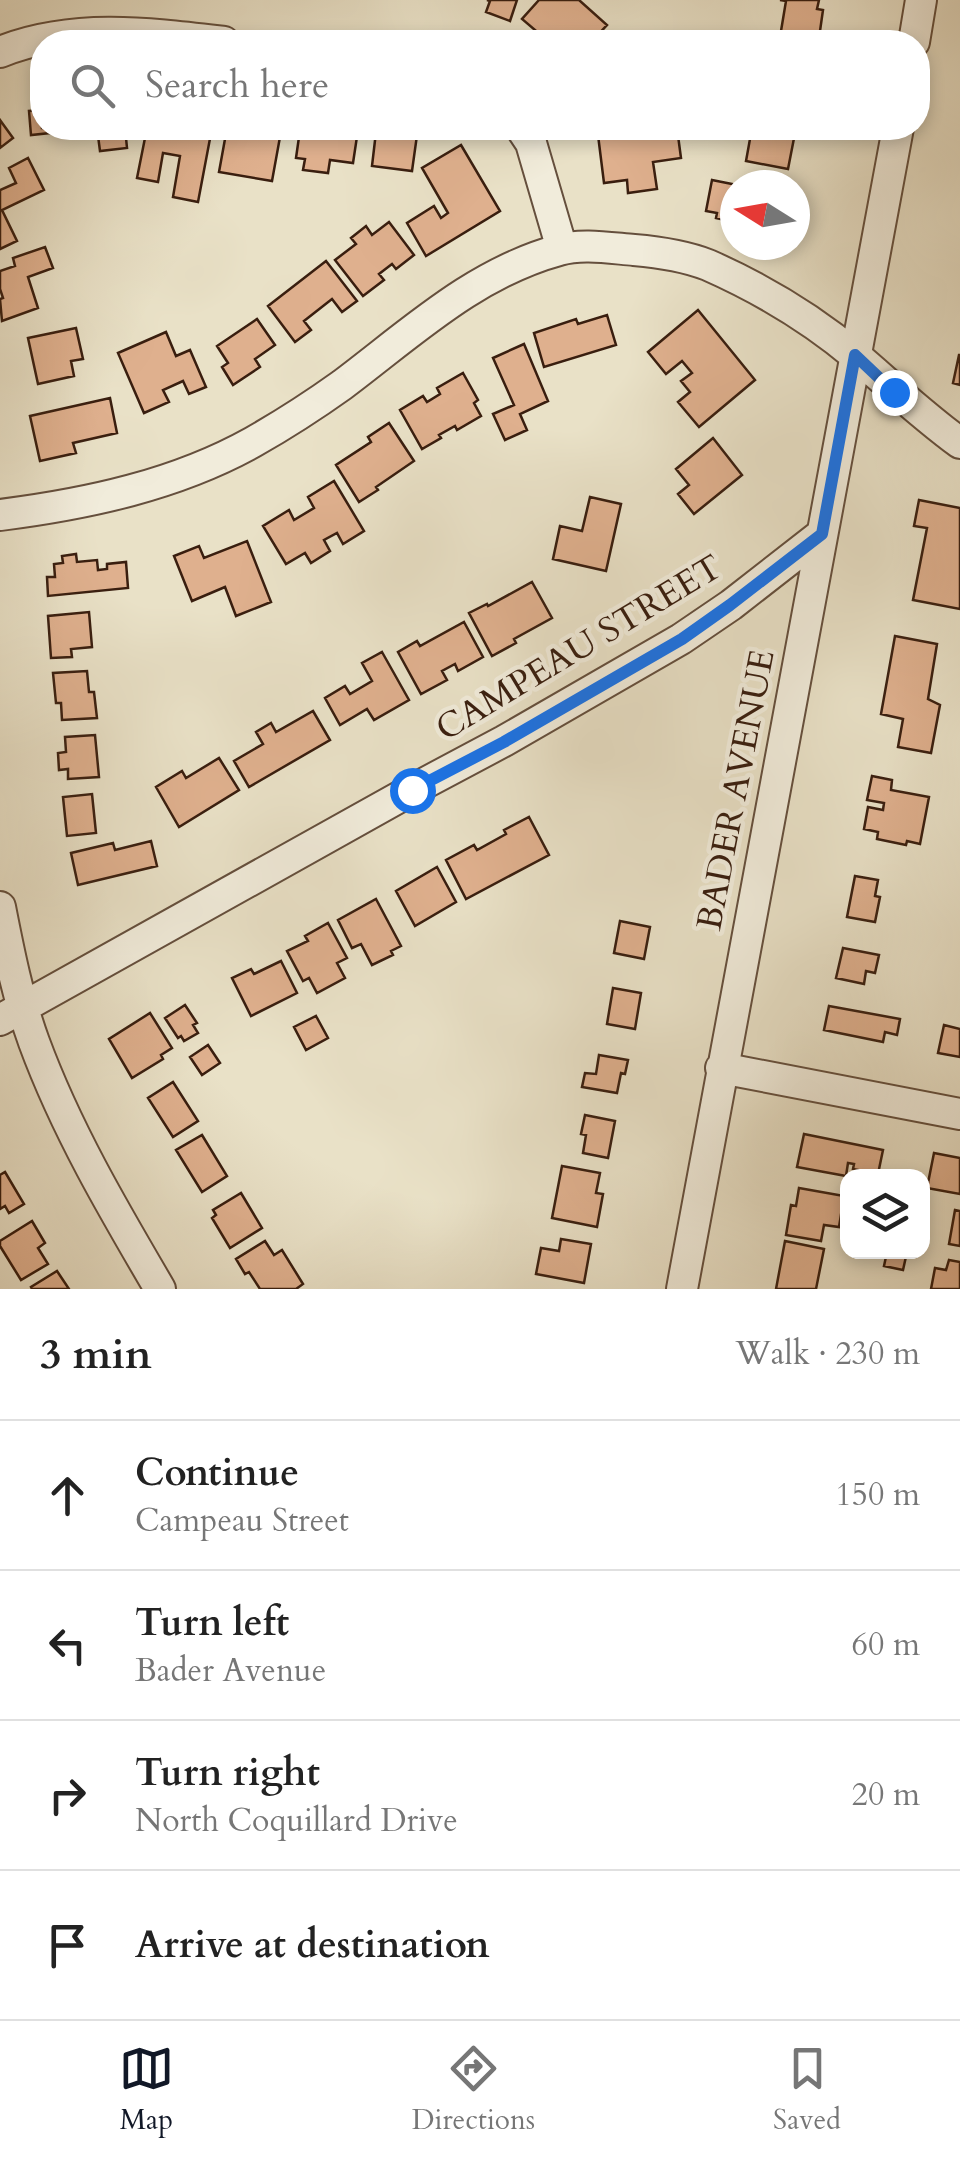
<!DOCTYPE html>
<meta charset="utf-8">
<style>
body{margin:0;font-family:Cardo,serif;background:#f6f6f6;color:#222}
.controls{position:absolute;right:30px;bottom:30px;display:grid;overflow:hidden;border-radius:20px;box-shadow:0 5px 15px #0003}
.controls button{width:90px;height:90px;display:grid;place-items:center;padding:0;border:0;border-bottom:2px solid #e0e0e0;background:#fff;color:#222;font:50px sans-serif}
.compass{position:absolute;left:720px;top:170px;width:90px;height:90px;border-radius:50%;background:#fff;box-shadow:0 5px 15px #0003;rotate:281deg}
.stop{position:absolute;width:30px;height:30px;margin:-22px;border:8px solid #1a73e8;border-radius:50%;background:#fff}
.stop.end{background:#1a73e8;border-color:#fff;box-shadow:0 2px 10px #0008}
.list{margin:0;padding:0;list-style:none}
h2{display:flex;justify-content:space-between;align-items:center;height:130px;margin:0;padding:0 40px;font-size:42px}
h2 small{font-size:32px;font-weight:400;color:#767676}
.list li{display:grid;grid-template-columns:65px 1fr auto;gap:30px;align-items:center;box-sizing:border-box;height:150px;padding:0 40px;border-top:2px solid #e0e0e0}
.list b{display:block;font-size:38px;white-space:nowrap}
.list p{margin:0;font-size:32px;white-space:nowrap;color:#767676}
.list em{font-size:32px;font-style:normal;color:#767676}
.icon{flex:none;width:55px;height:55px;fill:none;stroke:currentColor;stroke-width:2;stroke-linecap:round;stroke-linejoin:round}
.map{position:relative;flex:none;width:960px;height:1289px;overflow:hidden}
.search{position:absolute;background:#fff;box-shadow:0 5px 15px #0003;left:30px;right:30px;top:30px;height:110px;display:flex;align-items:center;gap:25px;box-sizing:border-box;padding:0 35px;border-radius:40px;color:#767676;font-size:38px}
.sheet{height:730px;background:#fff}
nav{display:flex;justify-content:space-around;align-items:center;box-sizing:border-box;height:140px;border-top:2px solid #e0e0e0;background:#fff;font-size:28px;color:#767676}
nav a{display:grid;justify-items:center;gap:5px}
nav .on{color:#111827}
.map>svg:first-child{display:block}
.building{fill:#dfb08e;stroke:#391e0f;stroke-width:2.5}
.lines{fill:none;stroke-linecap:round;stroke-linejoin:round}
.minor-casing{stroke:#654f3d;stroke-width:34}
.minor{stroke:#f1ecdb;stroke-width:30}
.route{stroke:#1a73e8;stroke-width:12}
.labels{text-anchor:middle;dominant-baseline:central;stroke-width:9;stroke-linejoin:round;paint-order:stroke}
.street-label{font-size:35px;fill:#391e0f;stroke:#f1ecdb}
</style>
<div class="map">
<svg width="960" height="1289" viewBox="0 0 960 1289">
<rect width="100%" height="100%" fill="#e9e1c7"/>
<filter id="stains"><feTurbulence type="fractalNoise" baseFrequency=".002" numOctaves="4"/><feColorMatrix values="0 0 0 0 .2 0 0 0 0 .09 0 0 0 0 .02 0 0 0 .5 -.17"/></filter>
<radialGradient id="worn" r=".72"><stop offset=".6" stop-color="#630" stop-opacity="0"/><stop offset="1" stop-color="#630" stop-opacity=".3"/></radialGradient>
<path class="building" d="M487,0H517L510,21L486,12L490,1Z
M539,0H579L607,25L591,42H549L522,19Z
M780,0H819L817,9L823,10L819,38L781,31L786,1Z
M42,110V128H125L127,148L100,151L97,128L31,135L29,111Z
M0,120L13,138L0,148Z
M147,128H212L198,202L173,197L180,156L163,153L158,182L137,178Z
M227,128H261L260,133L280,137L272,181L219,172Z
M312,128L358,130L353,163L330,160L328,173L303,170L305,159L296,158L300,130L311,132Z
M395,128H418L412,171L372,166L376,132L394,134Z
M653,128H677L681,158L653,162L657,189L628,193L627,180L604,183L598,135Z
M752,128H796L788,169L746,161Z
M461,145L500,211L426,256L407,223L434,206L441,218L448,213L422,168Z
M28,158L44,190L2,210L17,241L0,249V190L16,183L9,168Z
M712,180L737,185H735L734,222L716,218L717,213L706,211Z
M389,222L414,255L396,269L392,264L379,274L384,280L363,296L335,260L356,244L351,238L366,226L372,235Z
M45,247L53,268L28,277L38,308L2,321L0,299L3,298L0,289V271L15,266L13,258Z
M326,261L357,301L342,312L332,299L304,321L311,330L295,342L268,306Z
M698,310L755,380L699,427L678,402L690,392L681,381L692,373L682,361L666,374L648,352Z
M607,315L616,345L544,367L534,333L576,319L578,324Z
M257,319L275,345L255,359L260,367L233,385L222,367L228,363L217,346Z
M76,328L83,359L71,361L74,376L38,384L28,338Z
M166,332L176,356L190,350L206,387L189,394L183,381L163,390L169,402L144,413L118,353Z
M524,344L548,401L520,414L527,430L505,440L493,414L514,405L493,358Z
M959,355H960V385L953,383Z
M463,373L478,400L474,403L481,416L457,430L455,426L439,435L441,438L422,449L400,410L423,396L427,402L440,394L437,388Z
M110,398L117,433L73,443L76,453L40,461L30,416Z
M389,423L414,461L376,487L378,490L359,502L336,465L371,442L368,437Z
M713,438L742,475L694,514L678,494L689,485L676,469Z
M334,481L364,531L343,544L337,533L324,540L330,551L311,563L305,553L286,564L263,526L289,510L294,520L314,508L308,497Z
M590,497L621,504L606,571L553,559L560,526L582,531Z
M919,500L960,508V609L913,600L927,528L914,526Z
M247,541L271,602L236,616L225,587L192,601L174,556L199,546L204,558Z
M76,554L77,562L97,560L98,570L107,569V564L126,562L128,588L48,596L47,577H55L54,564L63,563L62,556Z
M532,582L552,618L514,639L516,643L492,656L469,613L487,604L488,606Z
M89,612L92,647L71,649L72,657L51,658L48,616Z
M464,622L483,657L458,671L455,664L442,671L447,680L421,694L398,652L417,641L420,646Z
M895,636L937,644L928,699L940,705L931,753L898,747L903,719L881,714Z
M382,652L409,700L374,720L367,709L340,725L325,698L345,686L350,694L372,681L362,663Z
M87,671L89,692H94L97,718L62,720L61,703H56L53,673Z
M313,711L330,740L249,787L234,761L263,744L256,732L271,723L276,732Z
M95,735L99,777L68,779V769L59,770L58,753L66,752L65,737Z
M219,758L239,790L179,827L156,787L182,771L186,778Z
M872,776L892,780L891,790L929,797L920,844L907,841L906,845L877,839L878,832L864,829L868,807L883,810L884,803L867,800Z
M92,794L96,833L67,836L63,797Z
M529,817L549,855L466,899L446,860L474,845L477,850L506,834L504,830Z
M151,841L157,866L78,885L71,853L113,843L115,850Z
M437,867L456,902L415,926L396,891Z
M855,876L878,880L875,896L880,897L875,922L847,917Z
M376,899L401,946L391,951L393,955L372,965L361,944L352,948L338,920Z
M620,921L650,927L644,959L614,953Z
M328,923L347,958L337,963L345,978L317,993L309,978L303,981L287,951L308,941L305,936Z
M843,948L879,955L875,973L866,971L864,984L836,978Z
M281,961L297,993L251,1016L232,978L251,969L254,974Z
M613,988L641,993L635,1029L607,1024Z
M185,1005L197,1023L193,1025L198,1033L184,1041L181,1036L178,1038L165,1018Z
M829,1006L900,1019L897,1035L885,1032L883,1042L824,1030Z
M150,1013L172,1048L161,1055L163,1059L132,1078L109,1039Z
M316,1016L328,1038L306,1050L294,1027Z
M944,1025L960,1029V1057L938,1053Z
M208,1045L220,1063L202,1075L190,1057Z
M599,1055L628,1060L625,1074L621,1073L617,1093L582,1087L585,1073L596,1074Z
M173,1082L198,1121L173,1137L148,1098Z
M585,1115L615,1121L608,1158L583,1153L586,1135L581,1134Z
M804,1134L883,1150L878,1174L853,1169L854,1164L848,1163L846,1176L797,1167Z
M202,1135L227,1176L202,1192L176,1150Z
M934,1153L960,1158V1194L927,1188Z
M562,1166L600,1173L596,1193L603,1194L597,1227L552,1218Z
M5,1172L24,1204L9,1213L5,1206L0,1209V1175Z
M799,1188L844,1196L839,1227L824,1225L821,1241L786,1235L791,1205L796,1206Z
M241,1193L262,1228L230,1248L212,1218L216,1215L213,1210Z
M955,1210L960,1211V1246L949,1244Z
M32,1221L45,1243L38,1248L48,1264L21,1280L0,1246V1241Z
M561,1239L591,1244L584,1283L536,1274L541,1248L559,1251Z
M265,1241L274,1255L282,1250L303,1284L296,1289H260L249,1272L245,1274L236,1259Z
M785,1241L824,1249L816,1289H776Z
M887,1252H907L903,1270L884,1266Z
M949,1260L960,1262V1289H931L935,1268L946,1270Z
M57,1271L69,1289H32L31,1287Z"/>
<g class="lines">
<defs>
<path id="minor" d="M914,42L921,0
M0,52C72,23 149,33 224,42
M521,128L531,143L562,249
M0,515C87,504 176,485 253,442C283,425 314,405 342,385C410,334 474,273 559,250C581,243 610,248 634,250C658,252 685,256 708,265C760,288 812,319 856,356C890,385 923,416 960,443
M0,907C9,953 18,998 34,1042C66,1129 113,1209 160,1289
M0,1020L412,790L504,741L681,639L731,605L822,534
M721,1068L960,1114
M682,1289L898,128"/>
</defs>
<use href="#minor" class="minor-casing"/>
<use href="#minor" class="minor"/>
</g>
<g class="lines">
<path class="route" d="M412,790L504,742L682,639L730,605L822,534L855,355L894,392"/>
</g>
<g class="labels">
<g class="street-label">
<text transform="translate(579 648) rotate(-31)">CAMPEAU STREET</text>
<text transform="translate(736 790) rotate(-79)">BADER AVENUE</text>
</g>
</g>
<rect width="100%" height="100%" filter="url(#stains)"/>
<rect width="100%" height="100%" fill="url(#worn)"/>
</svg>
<div class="controls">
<button><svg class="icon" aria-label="layers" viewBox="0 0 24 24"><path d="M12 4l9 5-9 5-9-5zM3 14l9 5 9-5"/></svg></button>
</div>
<svg class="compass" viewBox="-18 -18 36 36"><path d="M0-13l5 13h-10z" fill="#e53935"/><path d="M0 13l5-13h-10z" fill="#767676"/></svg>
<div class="stop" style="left:412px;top:790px"></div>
<div class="stop end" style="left:894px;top:392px"></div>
<div class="search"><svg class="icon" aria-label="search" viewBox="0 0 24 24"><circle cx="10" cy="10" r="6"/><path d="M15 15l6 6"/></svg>Search here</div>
</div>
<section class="sheet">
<h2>3 min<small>Walk · 230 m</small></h2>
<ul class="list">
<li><svg class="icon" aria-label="ahead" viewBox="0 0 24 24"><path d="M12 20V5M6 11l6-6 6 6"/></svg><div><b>Continue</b><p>Campeau Street</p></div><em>150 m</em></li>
<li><svg class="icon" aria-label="left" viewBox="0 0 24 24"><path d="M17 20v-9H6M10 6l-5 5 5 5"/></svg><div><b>Turn left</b><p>Bader Avenue</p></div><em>60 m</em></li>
<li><svg class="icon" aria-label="right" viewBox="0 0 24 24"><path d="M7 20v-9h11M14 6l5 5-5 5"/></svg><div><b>Turn right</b><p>North Coquillard Drive</p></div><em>20 m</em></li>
<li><svg class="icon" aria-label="arrive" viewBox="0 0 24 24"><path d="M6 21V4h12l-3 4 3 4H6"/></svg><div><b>Arrive at destination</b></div></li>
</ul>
</section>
<nav>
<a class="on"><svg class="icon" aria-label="map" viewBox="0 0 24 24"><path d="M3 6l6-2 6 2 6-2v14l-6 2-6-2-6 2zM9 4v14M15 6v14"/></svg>Map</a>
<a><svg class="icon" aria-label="directions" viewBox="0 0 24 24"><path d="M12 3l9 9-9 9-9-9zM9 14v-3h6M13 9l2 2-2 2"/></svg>Directions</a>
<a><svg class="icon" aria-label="saved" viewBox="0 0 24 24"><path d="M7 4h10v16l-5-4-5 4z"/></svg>Saved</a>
</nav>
